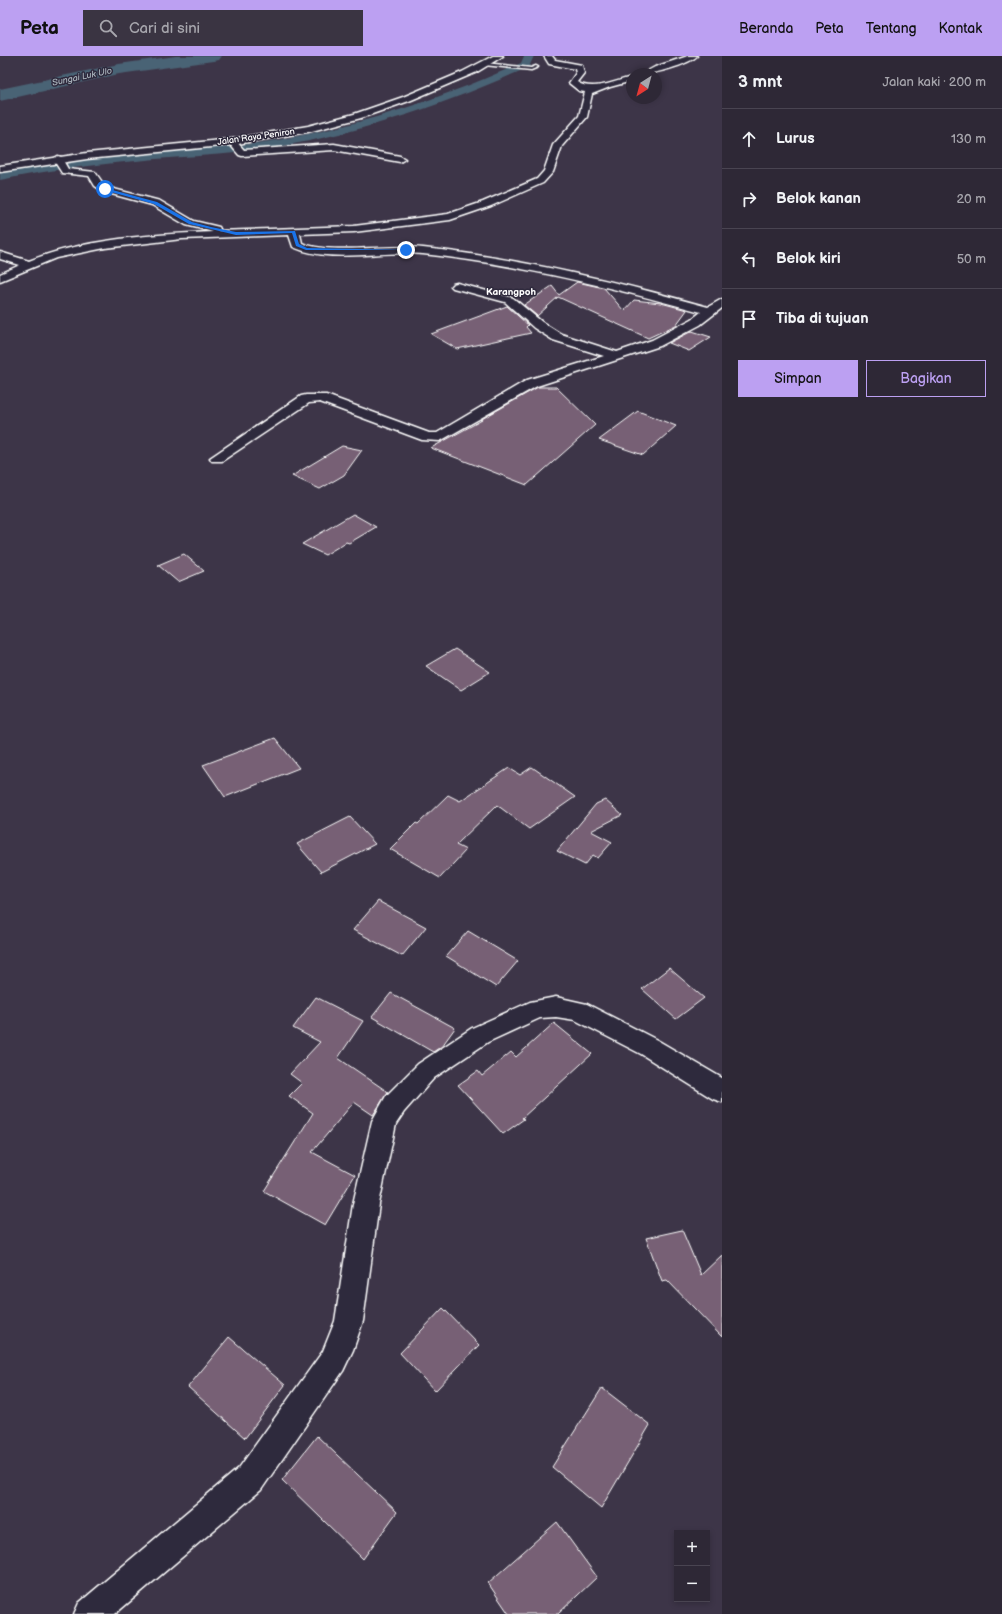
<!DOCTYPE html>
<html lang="id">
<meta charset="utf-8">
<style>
body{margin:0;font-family:"Balsamiq Sans",sans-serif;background:#3a3442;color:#f1f3f6}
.controls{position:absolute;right:12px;bottom:12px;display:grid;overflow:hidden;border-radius:0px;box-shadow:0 2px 6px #0003}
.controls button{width:36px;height:36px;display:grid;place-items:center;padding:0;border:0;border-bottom:1px solid #494451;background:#2e2836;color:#f1f3f6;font:20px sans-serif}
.compass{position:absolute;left:626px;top:12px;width:36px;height:36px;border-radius:50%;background:#2e2836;box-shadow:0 2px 6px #0003;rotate:216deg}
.stop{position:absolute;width:12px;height:12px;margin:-9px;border:3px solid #1a73e8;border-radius:50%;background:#fff}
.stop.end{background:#1a73e8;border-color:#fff;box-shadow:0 1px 4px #0008}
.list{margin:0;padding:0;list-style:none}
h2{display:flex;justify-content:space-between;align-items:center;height:52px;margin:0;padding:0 16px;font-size:17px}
h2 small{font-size:13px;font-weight:400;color:#a7a6ad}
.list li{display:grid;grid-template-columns:26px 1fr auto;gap:12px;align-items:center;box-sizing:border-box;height:60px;padding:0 16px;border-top:1px solid #494451}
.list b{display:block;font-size:15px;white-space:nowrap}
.list em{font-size:13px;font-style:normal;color:#a7a6ad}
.actions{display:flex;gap:8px;padding:12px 16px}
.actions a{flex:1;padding:9px 0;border:1px solid #bca0f2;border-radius:0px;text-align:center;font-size:14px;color:#bca0f2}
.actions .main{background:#bca0f2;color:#111}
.icon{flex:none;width:22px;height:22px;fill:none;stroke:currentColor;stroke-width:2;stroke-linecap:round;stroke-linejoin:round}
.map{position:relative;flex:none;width:722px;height:1558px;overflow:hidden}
header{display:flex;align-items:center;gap:24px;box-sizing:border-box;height:56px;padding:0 20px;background:#bca0f2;color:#111}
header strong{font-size:19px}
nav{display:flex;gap:22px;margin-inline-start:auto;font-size:14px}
.search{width:280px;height:36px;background:#3a3442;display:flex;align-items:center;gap:10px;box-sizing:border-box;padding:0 14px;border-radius:0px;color:#a7a6ad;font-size:15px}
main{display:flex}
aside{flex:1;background:#2e2836}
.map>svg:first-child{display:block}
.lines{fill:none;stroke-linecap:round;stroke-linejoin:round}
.canal{fill:#4a6374;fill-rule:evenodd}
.river{fill:#4a6374;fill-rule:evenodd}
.building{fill:#776074;stroke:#fff}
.service-casing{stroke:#fff;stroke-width:3}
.minor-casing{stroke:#fff;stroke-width:3}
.secondary-casing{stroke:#fff;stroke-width:3}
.service{fill:#2f2a3d;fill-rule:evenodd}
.minor{fill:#2f2a3d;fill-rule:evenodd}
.secondary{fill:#2f2a3d;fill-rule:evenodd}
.route{fill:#1a73e8}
.labels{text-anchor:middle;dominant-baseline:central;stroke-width:3;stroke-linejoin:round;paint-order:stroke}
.far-water-label{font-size:9px;font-style:italic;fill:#aeb9c0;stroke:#2f2a3d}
.far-street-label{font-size:9px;fill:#fff;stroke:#2f2a3d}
.far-quarter-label{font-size:10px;font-weight:bold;fill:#fff;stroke:#2f2a3d}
</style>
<header>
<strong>Peta</strong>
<div class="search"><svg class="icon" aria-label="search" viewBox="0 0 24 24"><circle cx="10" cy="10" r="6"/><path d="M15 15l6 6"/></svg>Cari di sini</div>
<nav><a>Beranda</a><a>Peta</a><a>Tentang</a><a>Kontak</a></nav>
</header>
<main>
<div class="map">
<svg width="722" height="1558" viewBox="0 0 722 1558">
<rect width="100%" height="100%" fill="#3d3548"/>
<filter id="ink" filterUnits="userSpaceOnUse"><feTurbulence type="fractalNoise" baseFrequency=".025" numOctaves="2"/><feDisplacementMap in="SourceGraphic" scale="8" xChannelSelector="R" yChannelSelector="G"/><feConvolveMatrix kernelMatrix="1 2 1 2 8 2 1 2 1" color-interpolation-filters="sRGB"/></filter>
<g filter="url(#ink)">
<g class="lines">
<path class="canal" d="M524,0H534L529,11C444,49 356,79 264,93C228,99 192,100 156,103C103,108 52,113 0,124V116C52,106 103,100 156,96C192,93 229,91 264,86C354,72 438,44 521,7Z"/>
<path class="river" d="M176,0H222L219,4L213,5L119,18L0,45V33L119,8Z"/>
</g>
<path class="building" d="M577,226L604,232L624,255L634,244L661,247L687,254L676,269L648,282L558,241L537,260L524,249L552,230L559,239Z
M507,250L528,269L526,271L531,277L457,293L431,278Z
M692,275L711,281L689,295L669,287Z
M538,331H556L595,369L527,429L431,392L482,364H480Z
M638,355L676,370L643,399L599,384Z
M342,390L362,394L344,419L320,433L292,420Z
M353,458L376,471L349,487L346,486L325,499L302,488Z
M184,498L204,515L178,526L158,509Z
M455,593L490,616L461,634L426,610Z
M275,682L299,712L225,741L203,709Z
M532,711L575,741L529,773L497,749L456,789L466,794L440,822L390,793L416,767L418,768L448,739L460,745L509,712L520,719Z
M605,744L622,759L591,775L612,786L598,802L593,799L585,809L557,795L596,748Z
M350,761L375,788L321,816L297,788Z
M378,845L426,871L402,900L353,874Z
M468,875L518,905L496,931L446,900Z
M669,912L704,942L676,963L642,933Z
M391,937L455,972L442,990L433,996L372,961Z
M316,941L363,965L338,1002L388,1036L373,1059L354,1046L312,1096L355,1119L325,1169L264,1135L313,1057L289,1040L302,1027L290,1018L320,986L293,972Z
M554,967L592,998L522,1062L524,1063L503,1078L458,1029L478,1015L482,1020L511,996L516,1001Z
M682,1174L701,1219L722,1199V1281L667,1224L662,1225L646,1182Z
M443,1252L479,1289L435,1335L400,1297Z
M229,1281L285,1329L245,1382L188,1331Z
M602,1332L650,1369L601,1452L552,1411Z
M317,1380L397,1456L363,1503L282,1424Z
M557,1466L597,1521L558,1558H509L488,1527Z"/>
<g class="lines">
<defs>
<path id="service" d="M485,7L531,12L536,10L538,11L531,14L484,9Z"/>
<path id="minor" d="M544,0H552L555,4L582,9L584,17L577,26C592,36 615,25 632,21V25L610,31L592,38L587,61L562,90L553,116L543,127L491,150L450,164L354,176L300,178L302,187C329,199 390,188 423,192C519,202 615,225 708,251L722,243V252L700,269L660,290L537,330L440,385L422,384L320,346L309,347L222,405H212L210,402L301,340L306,339H326L429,377H437L527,324L604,300L553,284L534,272L505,246L453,232L451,230L453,228L457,227L513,242L542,266L561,278L617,296L652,284L692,263L701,256C610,231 517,208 423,198C382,194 330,208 293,191L289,179L182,183L105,192L56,202L0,225V218L20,209L0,203V196L29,205C82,183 156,178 213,176L186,169L152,149L104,136L95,130L89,120L62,117L53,103L58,100L61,101L68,113L95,116L102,126L110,132L160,145L194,165L219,171L220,173L218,175L354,170L448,158L483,146L537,123L544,115L553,89L579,60L585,36L579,35L569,27L576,17L575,13L549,8Z
M688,0H697C688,9 654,18 642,18L655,11Z
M232,83L235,84L244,94L334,88L400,100L405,103L400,106L334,94L242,100L239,99L228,86Z
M556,941L587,948L657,984L722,1022V1046L713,1043L641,998L575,964L556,961L540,962L488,986L434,1022L404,1056L396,1068L379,1148L363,1265L353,1294L343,1315L261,1434L115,1558H74L79,1547L239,1412L323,1295L335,1265L353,1148L372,1065L386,1040L418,1008L472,972L530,946Z"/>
<path id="secondary" d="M493,0H503L477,16L409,45L361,62L308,76L232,89L87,103L0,116V110L87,97L232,83L308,70L354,58L403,41L462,16Z"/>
</defs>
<use href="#service" class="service-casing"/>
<use href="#minor" class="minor-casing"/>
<use href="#secondary" class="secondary-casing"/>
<use href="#service" class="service"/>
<use href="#minor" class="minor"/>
<use href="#secondary" class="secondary"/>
</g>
</g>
<path class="route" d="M105,132L157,146L192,166L211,171L236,176L295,175L299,188L307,192L408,194H306L296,190L292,177L236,179L211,173L189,168L154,148L104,134Z"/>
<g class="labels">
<g class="far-water-label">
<text transform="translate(82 21) rotate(-12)">Sungai Luk Ulo</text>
</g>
<g class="far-street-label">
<text transform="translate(256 81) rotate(-8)">Jalan Raya Peniron</text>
</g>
<g class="far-quarter-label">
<text x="511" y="236">Karangpoh</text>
</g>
</g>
</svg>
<div class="controls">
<button>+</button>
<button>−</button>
</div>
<svg class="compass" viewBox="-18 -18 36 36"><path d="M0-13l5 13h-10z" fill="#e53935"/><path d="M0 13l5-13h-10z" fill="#a7a6ad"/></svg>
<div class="stop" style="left:105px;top:133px"></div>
<div class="stop end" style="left:406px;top:194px"></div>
</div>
<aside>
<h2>3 mnt<small>Jalan kaki · 200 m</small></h2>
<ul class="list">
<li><svg class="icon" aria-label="ahead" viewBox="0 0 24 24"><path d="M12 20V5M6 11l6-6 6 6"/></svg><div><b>Lurus</b></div><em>130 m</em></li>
<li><svg class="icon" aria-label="right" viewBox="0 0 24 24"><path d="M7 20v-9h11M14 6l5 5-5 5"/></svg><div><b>Belok kanan</b></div><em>20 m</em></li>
<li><svg class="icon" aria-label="left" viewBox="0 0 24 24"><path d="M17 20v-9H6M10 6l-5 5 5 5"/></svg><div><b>Belok kiri</b></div><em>50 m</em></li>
<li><svg class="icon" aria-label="arrive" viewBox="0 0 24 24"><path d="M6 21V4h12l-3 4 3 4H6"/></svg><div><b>Tiba di tujuan</b></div></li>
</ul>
<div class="actions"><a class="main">Simpan</a><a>Bagikan</a></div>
</aside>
</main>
